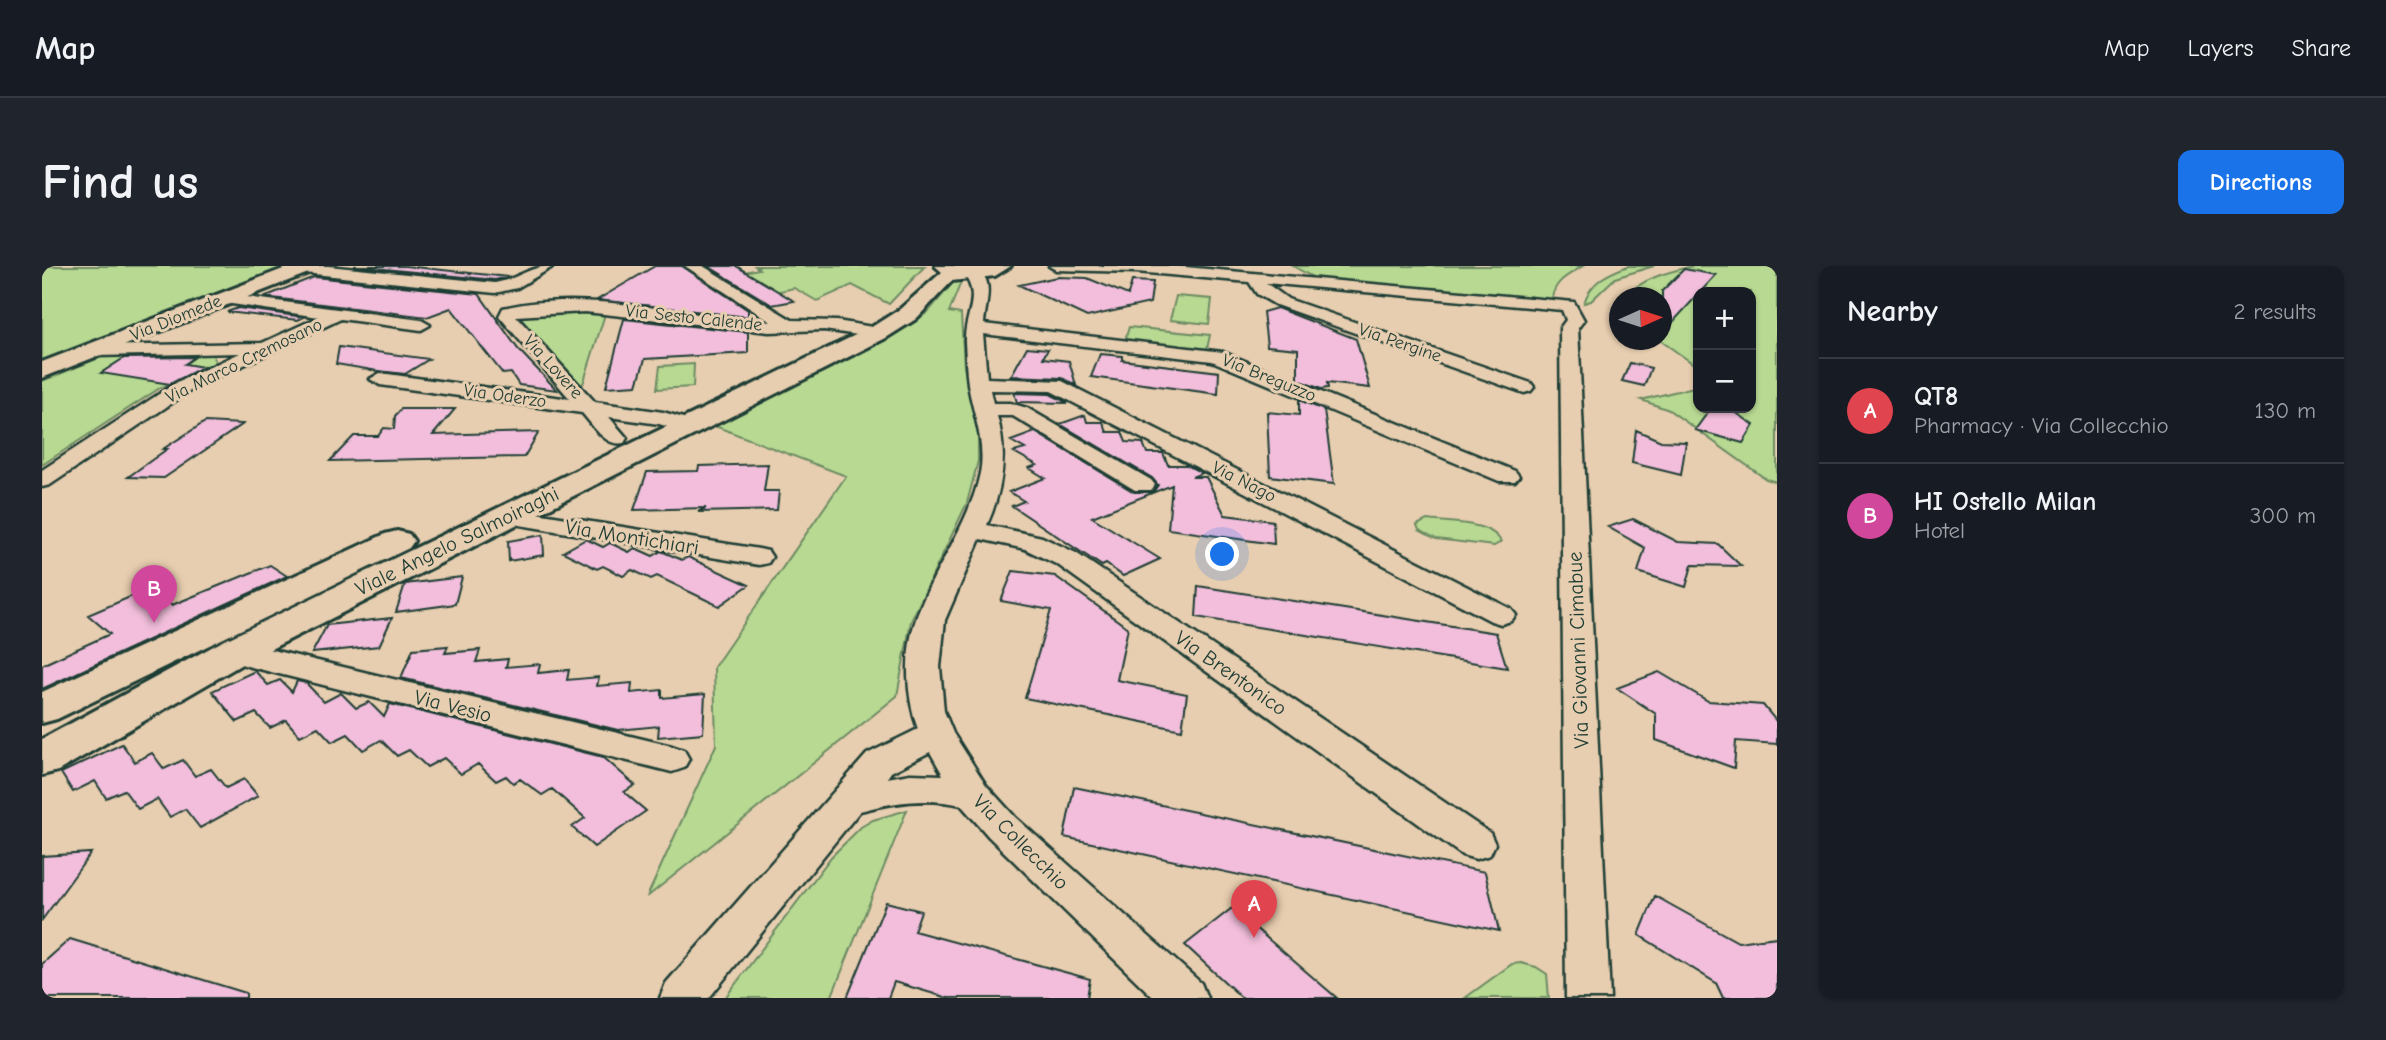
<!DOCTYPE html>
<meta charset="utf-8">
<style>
body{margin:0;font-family:"Comic Neue",sans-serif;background:#20242c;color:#f1f3f6}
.controls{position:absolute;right:21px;top:21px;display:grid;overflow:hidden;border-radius:14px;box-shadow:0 2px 5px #0004}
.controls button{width:63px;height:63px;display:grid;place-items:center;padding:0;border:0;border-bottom:2px solid #363941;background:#171b24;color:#f1f3f6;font:35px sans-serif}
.compass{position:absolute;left:1567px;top:21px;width:63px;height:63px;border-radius:50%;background:#171b24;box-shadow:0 2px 5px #0004;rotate:87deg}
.you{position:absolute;left:1181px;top:289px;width:24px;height:24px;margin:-18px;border:5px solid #fff;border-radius:50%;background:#1a73e8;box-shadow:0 0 0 10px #1a73e833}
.badge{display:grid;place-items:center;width:46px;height:46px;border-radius:50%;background:#1a73e8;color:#fff;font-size:23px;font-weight:700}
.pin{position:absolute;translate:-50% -58px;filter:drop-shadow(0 2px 4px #0008)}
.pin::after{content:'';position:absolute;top:37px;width:24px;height:21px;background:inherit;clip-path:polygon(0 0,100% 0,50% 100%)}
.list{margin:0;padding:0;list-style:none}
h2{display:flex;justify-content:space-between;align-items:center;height:91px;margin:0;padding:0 28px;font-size:30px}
h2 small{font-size:23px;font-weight:400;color:#9ea1a6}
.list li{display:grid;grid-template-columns:46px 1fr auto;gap:21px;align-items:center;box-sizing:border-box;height:105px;padding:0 28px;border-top:2px solid #363941}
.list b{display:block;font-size:26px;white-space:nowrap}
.list p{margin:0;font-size:23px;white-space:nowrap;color:#9ea1a6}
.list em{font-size:23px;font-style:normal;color:#9ea1a6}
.map{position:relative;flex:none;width:1735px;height:732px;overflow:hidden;border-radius:14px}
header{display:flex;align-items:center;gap:42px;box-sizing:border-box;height:98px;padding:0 35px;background:#171b24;border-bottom:2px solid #363941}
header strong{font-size:33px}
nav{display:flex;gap:38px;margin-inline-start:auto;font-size:24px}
.intro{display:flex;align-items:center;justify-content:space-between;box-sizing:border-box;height:168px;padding:0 42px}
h1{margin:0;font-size:49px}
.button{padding:18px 32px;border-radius:14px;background:#1a73e8;color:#fff;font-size:24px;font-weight:700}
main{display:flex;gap:42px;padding:0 42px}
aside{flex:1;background:#171b24;border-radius:14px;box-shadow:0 2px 5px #0004}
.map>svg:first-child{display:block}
.green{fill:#b8d992;stroke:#6c8b63;stroke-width:2}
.building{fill:#f2bedb;stroke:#1f3d34;stroke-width:2}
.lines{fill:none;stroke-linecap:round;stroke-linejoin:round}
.minor-casing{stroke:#1f3d34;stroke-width:5}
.tertiary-casing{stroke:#1f3d34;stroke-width:6}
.minor{fill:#e8ceb0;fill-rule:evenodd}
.tertiary{fill:#e8ceb0;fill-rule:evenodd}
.labels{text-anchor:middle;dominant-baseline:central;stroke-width:6;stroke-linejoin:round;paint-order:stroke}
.far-street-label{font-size:18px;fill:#1f3d34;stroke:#e8ceb0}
.street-label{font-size:21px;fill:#1f3d34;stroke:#e8ceb0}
</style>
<header>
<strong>Map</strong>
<nav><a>Map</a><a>Layers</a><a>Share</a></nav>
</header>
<div class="intro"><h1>Find us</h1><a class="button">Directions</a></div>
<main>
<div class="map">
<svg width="1735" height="732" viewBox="0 0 1735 732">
<rect width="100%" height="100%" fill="#e8ceb0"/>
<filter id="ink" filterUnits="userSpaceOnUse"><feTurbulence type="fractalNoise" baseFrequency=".0143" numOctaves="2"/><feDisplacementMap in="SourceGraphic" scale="14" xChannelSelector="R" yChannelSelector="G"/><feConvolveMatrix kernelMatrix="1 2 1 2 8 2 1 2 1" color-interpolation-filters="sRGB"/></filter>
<g filter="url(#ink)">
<path class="green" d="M0,0H251L0,96Z
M713,0H883L847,38L810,19L775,35L752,22L710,31L677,11L717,3Z
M1251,0H1541C1527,9 1513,14 1510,32L1506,34L1274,13Z
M1586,0H1612L1573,12L1549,35L1542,37C1549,15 1565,8 1586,0Z
M1651,0H1735V216L1724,213L1627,144L1599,134L1656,120V142H1709V26H1656V101L1619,75L1612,74H1619V32H1581C1600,12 1626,6 1651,0Z
M912,15L919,16L907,46L919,48L922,101L936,168V195L925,237L869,355L855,430L605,631L674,479L672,401L804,210L670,159L816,88L867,60L887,45Z
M1134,30L1170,33L1167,58L1128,54Z
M564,45L541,118L538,119L474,48Z
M1087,61L1168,69L1165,83L1083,74Z
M170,86L174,97L118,122L0,199V115L67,88Z
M652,98L651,121L615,123L618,100Z
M1385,254C1405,257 1450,255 1459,276L1452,280L1394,273L1377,264L1375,259Z
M865,544L789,732H683L789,591L819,561L831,554Z
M1479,697L1494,701L1505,708L1507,732H1423L1470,698Z"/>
<path class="building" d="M312,0H363L466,11L453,14Z
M613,0H640L706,44V51L555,34Z
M666,0H694L752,35L730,39Z
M1642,3L1674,9L1620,68V25Z
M272,11L437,28L476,83L515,124L477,119L469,107L461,108L409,42L385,51L222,31Z
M1015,11L1045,12L1086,29L1090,15L1111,16L1108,37L1045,51L977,19Z
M196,42L262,51L256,54L185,46Z
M1235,42L1314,73L1328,122L1285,117L1286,122L1279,123L1256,114V83L1225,80L1221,46Z
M582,53L706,66V87L603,93L595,119L564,121Z
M297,81L387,93L363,108L336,105L294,98Z
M985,81L1006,83L1001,92L1027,95L1034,119L1020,112L969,110Z
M1058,88L1080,90V94L1177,106L1176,128L1049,111Z
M153,91L143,98L161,101L128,118L59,107L82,92Z
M1588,97L1609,102L1602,120L1580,115Z
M972,127L1008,128L1026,137L975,136Z
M1257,134L1282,144L1292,218L1228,210L1225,146L1257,149Z
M1669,142H1687L1712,159L1701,177L1653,164Z
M359,143H413L391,169L497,166L482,191L288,195L312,170H336L342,162L352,163L353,150Z
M1043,149L1045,156H1061L1065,166H1080L1084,176L1101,177L1105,187H1121L1126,199H1145L1160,207L1150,211H1164L1183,249L1231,255L1232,278L1126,263L1130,219L1050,251L1118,293L1081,310L1064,298L1060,300L970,240L982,235L967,226L1003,212L987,202L995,199L972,186L983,183L969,175L993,166L1092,226H1111L1116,219L1110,212L1018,158Z
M163,156L201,158L122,212L86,211L125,183H121Z
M1594,164L1619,175L1644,176L1639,209L1590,197Z
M726,198L722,225H737L735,244L656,246L664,242L592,244L605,206L656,205L657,200Z
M1591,253L1636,276L1676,278L1699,300L1650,299L1644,321L1596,306L1603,282L1566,261Z
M501,269L502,289L467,295L466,275Z
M544,273L561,281L568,277L587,286L593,282L611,290L619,285L640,294L646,291L707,319L677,340L615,310L609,313L590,304L581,310L561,300L555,303L521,286Z
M228,299L245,310L0,423V399L68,368L46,349L109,322L130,339Z
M971,305L1013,310L1086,362L1075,414L1145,428L1140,464L983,432L1009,344L959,335Z
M420,311L413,338L354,346L363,318Z
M1156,320L1454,367L1465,402L1154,351Z
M350,352L337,380L270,387L285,359Z
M406,380L403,387L438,384L434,396L466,393L464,401L498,398L496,407L527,404L525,414L557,411L555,420L590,417L589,427L620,424V432L663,428L661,467L616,471L617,460L576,464L359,412L371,383Z
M213,405L226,419L238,414L250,426L255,415L264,417L282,436L299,427L314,442L327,436L342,451L348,438L561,491L593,519L582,526L604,545L552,581L530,561L543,552L510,523L500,529L478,513L471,517L464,510L454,515L436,498L419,508L402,492L385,501L367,484L355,490L339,474L321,484L306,468L290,476L276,461L258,470L244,454L228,462L214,447L195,456L170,425Z
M1617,406L1666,435L1721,439L1735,456V478L1694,475L1692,502L1614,474V448L1575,422Z
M80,478L93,496L110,487L122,503L141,494L153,510L169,503L184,522L202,513L216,530L158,562L143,543L128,551L115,533L96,543L82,524L64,532L53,515L31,526L19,507Z
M1032,521L1443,606L1457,665L1022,571Z
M49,587L0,654V590Z
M1613,630L1696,676L1735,671V732H1681L1674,717L1597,669Z
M844,636L879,645L872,665L1048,713L1045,732H906L852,716L846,732H805Z
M1190,642L1295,732H1200L1143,679Z
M28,673L204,727V732H0V698Z"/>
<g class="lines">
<defs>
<path id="minor" d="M256,0H286L453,17C477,13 486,0 512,0L475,22L453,27L262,7L257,5Z
M643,0H661L750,54L795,55L842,63L845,67L836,72L782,64L727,66L543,46L474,50L553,136L621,146L655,156L658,161L655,166L647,167L617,158L567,151L585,172L582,177C563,181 552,160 540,147L338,119L328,113L338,107L528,133L457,50L461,42C545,22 643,51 729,56Z
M1007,0H1132L1532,36L1542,54L1536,62L1568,732H1524L1518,62L1524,54L1520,44L1224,17L1246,33L1489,117L1492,121L1489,125L1482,127L1234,39L1215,28L1207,16L1094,6L1014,4Z
M928,1C956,9 943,37 942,58L1181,86L1473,205L1477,210L1473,215H1457L1170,95L941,68L945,112L1020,115L1469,343L1474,349L1469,355L1459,358L1449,355L1009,125L948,124L951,137H968L985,142L1109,214L1113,219L1109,224H1093L971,150H955C966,188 961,223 945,259L1000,271L1034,287L1448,567L1453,578L1448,589L1434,593L1420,589L1016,299L983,283L938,273L903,354L898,401L902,445L911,467L944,519L973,551L1159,717L1165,732H1112L947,571L919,539C885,531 851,536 818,545L667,732H618L624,717L825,488L876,463C864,431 862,386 874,353C891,303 927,260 938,207C944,176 931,149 926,118C924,105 924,90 923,76C922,46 941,32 920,6ZM888,486L901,509L868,508L845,512L849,506Z
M182,28L379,54L388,59L379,64L299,53L151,123L8,219L0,221V204L137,115L198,87L54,90L45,84L48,80L220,77L277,51L176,36L174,33L176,30Z
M463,242L717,283L726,285L730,291L726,297L717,299L454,255L450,250L454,245Z
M193,375L630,480L642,484L647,493L642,502L630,506L205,400L182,392L178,385L182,378Z"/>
<path id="tertiary" d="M249,0H277L274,4L0,112V96Z
M893,0H969L953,10L910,15L874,53L844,72L207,394L16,505L0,509V473L179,376L828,62L858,43L900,6Z
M355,265L367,268L372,275L367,282L15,453L0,457V426L343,268Z"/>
</defs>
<use href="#minor" class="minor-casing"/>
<use href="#tertiary" class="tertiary-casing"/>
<use href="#minor" class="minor"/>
<use href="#tertiary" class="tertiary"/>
</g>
</g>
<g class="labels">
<g class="far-street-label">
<text transform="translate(134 52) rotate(-22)">Via Diomede</text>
<text transform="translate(652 52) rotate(6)">Via Sesto Calende</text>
<text transform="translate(1358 77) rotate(19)">Via Pergine</text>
<text transform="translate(202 95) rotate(-26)">Via Marco Cremosano</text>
<text transform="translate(511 101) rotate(48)">Via Lovere</text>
<text transform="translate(1227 112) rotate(22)">Via Breguzzo</text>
<text transform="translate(463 130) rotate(8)">Via Oderzo</text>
<text transform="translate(1202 216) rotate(27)">Via Nago</text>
</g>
<g class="street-label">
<text transform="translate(590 271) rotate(9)">Via Montichiari</text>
<text transform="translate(415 275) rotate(-26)">Viale Angelo Salmoiraghi</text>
<text transform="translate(1536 384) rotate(-92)">Via Giovanni Cimabue</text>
<text transform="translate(1189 407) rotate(35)">Via Brentonico</text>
<text transform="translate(411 440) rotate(14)">Via Vesio</text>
<text transform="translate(979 576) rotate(45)">Via Collecchio</text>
</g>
</g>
</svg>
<div class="controls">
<button>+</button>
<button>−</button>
</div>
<svg class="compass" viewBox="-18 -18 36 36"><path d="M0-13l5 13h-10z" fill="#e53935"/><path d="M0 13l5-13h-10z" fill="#9ea1a6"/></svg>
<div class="you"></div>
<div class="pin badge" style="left:1212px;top:672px;background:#e0444e">A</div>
<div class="pin badge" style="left:112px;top:357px;background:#d1479c">B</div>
</div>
<aside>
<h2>Nearby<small>2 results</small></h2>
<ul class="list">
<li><span class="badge" style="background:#e0444e">A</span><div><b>QT8</b><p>Pharmacy · Via Collecchio</p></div><em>130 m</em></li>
<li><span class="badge" style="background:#d1479c">B</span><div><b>HI Ostello Milan</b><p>Hotel</p></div><em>300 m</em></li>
</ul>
</aside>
</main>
